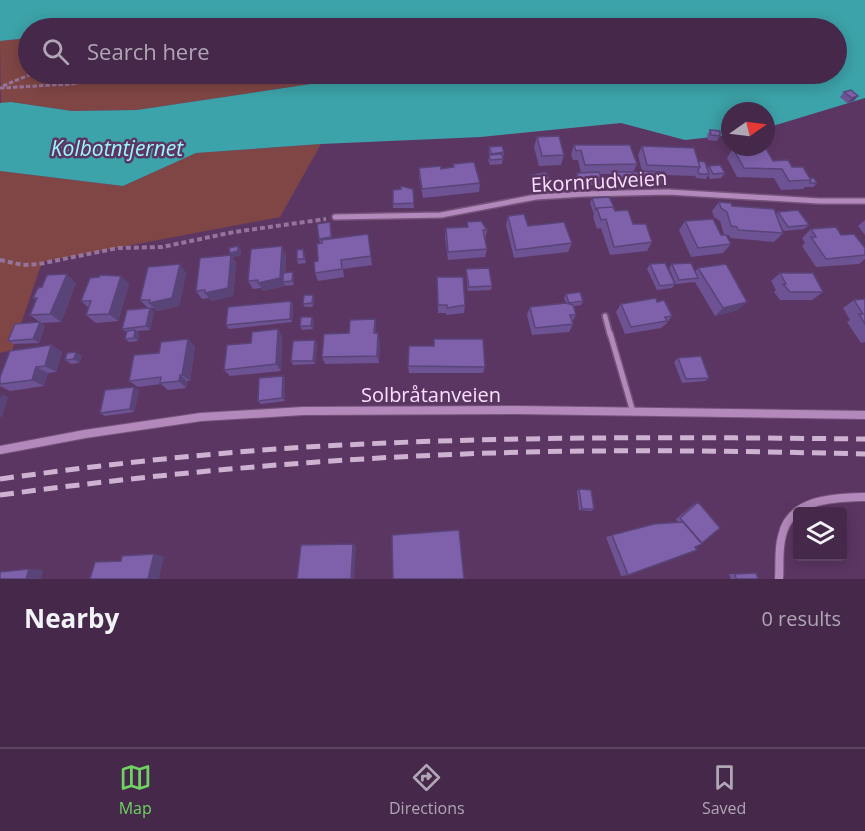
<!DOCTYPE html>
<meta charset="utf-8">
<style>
body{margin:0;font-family:"Open Sans",sans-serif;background:#4f3454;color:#f1f3f6}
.controls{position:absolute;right:18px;bottom:18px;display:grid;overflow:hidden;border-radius:6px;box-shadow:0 3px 15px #0003}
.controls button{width:54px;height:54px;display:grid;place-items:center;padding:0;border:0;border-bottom:2px solid #5d4462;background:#45284a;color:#f1f3f6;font:30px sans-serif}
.compass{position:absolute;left:721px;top:102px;width:54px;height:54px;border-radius:50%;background:#45284a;box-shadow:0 3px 15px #0003;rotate:76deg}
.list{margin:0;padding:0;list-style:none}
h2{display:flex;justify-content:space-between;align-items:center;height:78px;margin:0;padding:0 24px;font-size:26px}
h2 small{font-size:20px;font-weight:400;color:#b0a6b5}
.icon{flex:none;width:33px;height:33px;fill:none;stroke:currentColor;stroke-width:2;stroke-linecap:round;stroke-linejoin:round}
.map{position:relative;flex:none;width:865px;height:579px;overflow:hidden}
.search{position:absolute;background:#45284a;box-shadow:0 3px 15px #0003;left:18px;right:18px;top:18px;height:66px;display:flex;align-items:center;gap:15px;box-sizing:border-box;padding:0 21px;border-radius:33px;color:#b0a6b5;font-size:22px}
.sheet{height:168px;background:#45284a}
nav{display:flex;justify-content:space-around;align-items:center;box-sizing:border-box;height:84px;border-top:2px solid #5d4462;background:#45284a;font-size:16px;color:#b0a6b5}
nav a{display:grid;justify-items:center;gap:3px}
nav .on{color:#6ed360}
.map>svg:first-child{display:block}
.green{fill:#804645}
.water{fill:#3da3aa}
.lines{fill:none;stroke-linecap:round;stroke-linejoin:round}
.service-far1-casing{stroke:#74537a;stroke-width:8}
.service-casing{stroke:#74537a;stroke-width:8}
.minor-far1-casing{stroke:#74537a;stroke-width:8}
.minor-casing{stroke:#74537a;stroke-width:10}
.path-far1{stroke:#95749b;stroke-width:3;stroke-dasharray:4.5 2;stroke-linecap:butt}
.path{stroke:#95749b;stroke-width:4;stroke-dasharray:5 3;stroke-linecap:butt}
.service-far1{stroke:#b389bb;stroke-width:4.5}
.service{stroke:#b389bb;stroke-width:5}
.minor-far1{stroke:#b389bb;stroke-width:5}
.minor{stroke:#b389bb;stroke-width:8}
.rail{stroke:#cdb2d2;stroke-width:5;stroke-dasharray:14 8;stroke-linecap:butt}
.wall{fill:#6d5393}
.shaded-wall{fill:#594478}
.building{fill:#7f61ab;stroke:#594478;stroke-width:1.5}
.labels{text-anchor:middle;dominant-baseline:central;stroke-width:5;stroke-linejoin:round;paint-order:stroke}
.street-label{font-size:20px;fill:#f8e1fc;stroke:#5c3663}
.water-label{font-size:21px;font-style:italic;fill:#9bf7fd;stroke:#5c3663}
</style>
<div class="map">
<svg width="865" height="579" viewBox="0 0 865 579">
<rect width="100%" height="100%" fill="#5c3663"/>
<path class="green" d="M623,20L674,28H585Z
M28,38V74H338L317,83L137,110L72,111L11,102L1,104L0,41Z
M321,144L280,217L42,262L12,350L0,353V171L123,186L196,153Z"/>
<path class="water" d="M0,0H865V98L766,128V111H730V135L685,140L621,123L481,137L321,144L196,153L123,186L0,171V103L11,102L72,111L137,110L317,83L338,74H836V28H674L623,20L585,28H314L308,25L285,28H28V38L0,41Z"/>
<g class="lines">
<defs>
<path id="service-far1" d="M605,316L610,335"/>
<path id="service" d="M610,333L633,412"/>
<path id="minor-far1" d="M335,217L441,215L536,197L583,194L668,192L819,201H865"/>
<path id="minor" d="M0,450L85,434L201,417L303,411L517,410L865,415
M779,579C780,565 778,550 782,536C790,498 834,498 865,497"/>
</defs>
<use href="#service-far1" class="service-far1-casing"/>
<use href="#service" class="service-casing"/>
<use href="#minor-far1" class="minor-far1-casing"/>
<use href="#minor" class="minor-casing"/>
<path class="path-far1" d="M3,86L31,74
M0,88L72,84L104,77L148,74"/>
<path class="path" d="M0,260L23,265L39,264L118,248L162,247L234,232L326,219"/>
<use href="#service-far1" class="service-far1"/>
<use href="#service" class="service"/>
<use href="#minor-far1" class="minor-far1"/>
<use href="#minor" class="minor"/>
<path class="rail" d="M0,479C108,464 216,452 325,446C505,436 685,437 865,439
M0,495C164,473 328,458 493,453C617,449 741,451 865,454"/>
</g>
<path class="wall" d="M851,90L854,101L847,103L840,97L844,92Z
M710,130L720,136L717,141L708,140L707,135Z
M537,137L564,155L561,165L539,166L534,147Z
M574,145L637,164L633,172L639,175L642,171L638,155L642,146L698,161L707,168L709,166L725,173L721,178L710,179L708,175L706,179L696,178L695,175L694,176L665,175L666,179L663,184L641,183L640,181L639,184H617L614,177L616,174H600L602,180L600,185H577L576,178L577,173H581L578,160H573L571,155Z
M489,147L504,152L502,164L490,165L488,160L490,155L489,152Z
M733,148L792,167L817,183L813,187H805L803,189L781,190L774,178L737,177L727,158Z
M453,164L480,183L479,192L423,198L419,177V168L441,169L453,168Z
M531,175L550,180L548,185L533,187L530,179Z
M413,189L414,208H393V204Z
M592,198L615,211L633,224L652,242L647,251L610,255L601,228L597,229L593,217L594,214L590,203Z
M719,202L732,206L776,214L778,212L809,225L804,229L784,231L780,225L783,233L774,242L730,238V236L726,235L731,244L723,253L691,257L679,230L685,221L721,235H724L720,221L714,217L712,211Z
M508,216L528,226L572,243L568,252L514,258L506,225Z
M865,220V235L858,226Z
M467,222L487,230L485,239L487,249L485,257L448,260L445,237L446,228L467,227Z
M331,227L332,239L368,234L372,265L343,269L344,277L318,281L315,273L318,261L320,243L319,239Z
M811,229L841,235L865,248V259L859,264L816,267L802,246L805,243L802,238Z
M238,246L241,251V255L232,257L236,263L233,296L211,301L209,298L202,299L196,291L231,255Z
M304,253L306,263L298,264L297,259Z
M286,255L285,273L294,276V285L285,286L284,283V286L263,291L261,288L253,289L248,281Z
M650,264L675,284L672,288L657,290L647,269Z
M672,264L695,272L698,268L738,310L715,316L695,282L676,284L669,268Z
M466,269L492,286L491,290L468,291L466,273Z
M186,273L179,306L157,311L153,308H148L140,300Z
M780,273L823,292L812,300H780L774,292L776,290L771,281Z
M437,277L465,305L464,313L446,315V313H438Z
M76,283L61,322L41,323L30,315L36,300L33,298Z
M129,284L118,321L96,323L86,315L89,308L81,301Z
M566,294L583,301L581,305L574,306L576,315L572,322L573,324L569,332L532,335L527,315L530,307L566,303L564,298Z
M313,295L314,299L313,307H305L303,304Z
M865,299V342L861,343L847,322L850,320L843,308L854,300Z
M291,301L293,305L292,322L229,329L226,325Z
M657,302L672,316L666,324L661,328L625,334L616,312L621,304Z
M150,308L154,312L150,330L137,331L139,334L138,341L129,342L125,339L127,332L122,329Z
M312,317L314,321L313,329L302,330L300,326Z
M375,319L376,327V333L380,340L379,363L325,364L322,357L349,333Z
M45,326L39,343L14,344L8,341Z
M278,329L282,337L281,371L230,376L224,370L251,343Z
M315,340L317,344L315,364L293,365L291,361Z
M51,345L62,352L56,372L48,373L44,386L10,391L0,386V377Z
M195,346L190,381H187L186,388L168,390L161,384L138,387L129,381L159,353Z
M82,356L79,363L71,364L65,360Z
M678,358L709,378L705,381L682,383L674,362Z
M408,366L485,367L483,373H409Z
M283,376L285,379V401L261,404L258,401Z
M139,390L134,412L105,416L100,413Z
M579,489L594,509L591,511L579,510L577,491Z
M698,502L695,547L628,575L621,576L606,537L654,524L678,522L676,519L694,504Z
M729,574H735L758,579H731Z"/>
<path class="shaded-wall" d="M858,96L854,101L847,103L852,98Z
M238,246L241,251V255L232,257L236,263L233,296L211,301L205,293L231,255L230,253Z
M282,246L286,255L284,282H283L284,286L263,291L258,283Z
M180,264L186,273L179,306L157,311L149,303Z
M293,272L294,276V285L292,281Z
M67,274L76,283L61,322L50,314Z
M121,276L129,284L118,321L109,314Z
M313,295L314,299L313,307L312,303Z
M291,301L293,305L292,322L290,319Z
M747,302L738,310L715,316L723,308Z
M150,308L154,312L150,330L146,326Z
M312,317L314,321L313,329L311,326Z
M375,319L376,327V340L374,333Z
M40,322L45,326L39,343L33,339Z
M278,329L282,337L281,371L276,364Z
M135,330L139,334L138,341L134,338Z
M378,333L380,340L379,363L377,356Z
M188,339L195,346L190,381L182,375Z
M315,340L317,344L315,364L313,361Z
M51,345L62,352L56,372L45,366Z
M76,352L82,356L79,363L74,359Z
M36,367L48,373L44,386L32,380Z
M180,375L187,381L186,388L179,381Z
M283,376L285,379V401L282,398Z
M134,387L139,390L134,412L130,409Z
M2,394L8,397L2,417H0V399Z
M353,544L356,546L354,579H351Z
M154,554L164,556L159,579H148Z
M29,569L43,570L41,579H26Z"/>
<path class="building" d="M851,90L858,96L852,98L844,92Z
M710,130L720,131V136L711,135Z
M559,136L564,155L542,156L537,137Z
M574,145H630L637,164L585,165L581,150L576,151Z
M502,146L504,152L492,154L489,147Z
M642,146L694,148L700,167L647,165Z
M765,147L773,161L788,160L792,167H803L811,180L789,181L782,169L744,168L733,148Z
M502,154L503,159L490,160L489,155Z
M698,161L705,162L709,174H699L698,170L700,167Z
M474,162L480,183L422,189L419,168L441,166V169L454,167L453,164Z
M720,165L725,173L713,174L709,166Z
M641,171L664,172L666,179L643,178Z
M546,172L550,180L534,182L531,175Z
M599,172L602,180H579L577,173Z
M616,172H639L641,179L619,180Z
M810,178H814L817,183H810L811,180Z
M401,186L413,189L414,203L393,204V190L401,189Z
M609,197L615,209L613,207L597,208L596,210L592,198Z
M719,202L731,203L732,206L774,209L783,233L738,230L737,227L731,226L727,212L721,208Z
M613,207L615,211L628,210L633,224H646L652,242L614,247L606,219L601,220L597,208Z
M798,210L809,225L788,227L778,212Z
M524,214L528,226L564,222L572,243L516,250L508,216Z
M713,219L721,235H726L731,244L698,248L685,221Z
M481,221L487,230H483L487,249L448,252L446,228L468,227L467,222Z
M330,222L331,237L319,239L317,224Z
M836,227L841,235L854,234L865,248V255L826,259L811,237H816L811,229Z
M368,234L371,256L341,260L342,269L315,273L314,262L318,261L317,244L322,243V240Z
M238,246V251L230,253L229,248Z
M282,246L280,278L258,283V280L248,281L251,249Z
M303,249L304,259H297V250Z
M231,255L228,288L205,293V290L196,291L200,258Z
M665,263L675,284L660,286L650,264Z
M691,263L698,278L679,280L672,264Z
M180,264L172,298L149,303L150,300H140L148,267Z
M726,264L747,302L723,308L698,268Z
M489,268L492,286L469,287L466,269Z
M293,272L292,281L283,282V273Z
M780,273H813L823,292H790L783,284H786Z
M67,274L50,314L30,315L37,298H33L38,288L42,287L47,275Z
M100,275L121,276L109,314L86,315L91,301H81L90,278L99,277Z
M437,277H463L465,305L447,308V305H438Z
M580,292L583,301L569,303L566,294Z
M304,295H313L312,303L303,304Z
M656,298L657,302L664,300L672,316L665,317L667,321L631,327L621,304Z
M865,299V324L859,314H863L854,300Z
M291,301L290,319L226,325L228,307Z
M566,303L573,305L576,315H570L573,324L535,328L530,307Z
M150,308L146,326L122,329L127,310Z
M301,317H312L311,326H300Z
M375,319L374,333H378L377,356L322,357L324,334L349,333L350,320Z
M40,322L33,339L8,341L15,324Z
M278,329L276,364L224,370L227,345L251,343L252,332Z
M135,330L134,338L125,339L127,331Z
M188,339L182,375H180L179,381L160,383L161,377L129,381L134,355L159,353L161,342Z
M434,339H483L485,367L408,366L409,346H434Z
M315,340L313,361H291L293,341Z
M51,345L45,366L36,367L32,380L0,384V377L10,351Z
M76,352L74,359L65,360L67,353Z
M701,356L709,378L686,379L678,358Z
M283,376L282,398L258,401L259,378Z
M134,387L130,409L100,413L105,390Z
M579,489L591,490L594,509H582Z
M698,502L720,528L702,543L680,518Z
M683,522L702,544L695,547L697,550L628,575L612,535L654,524Z
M459,530L464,579H393L392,535Z
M353,544L351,579H297L301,545Z
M154,554L148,579H90L95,562L121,561L122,556Z
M29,569L26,579H0V572Z
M756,573L758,579H736L735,574Z"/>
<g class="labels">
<g class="street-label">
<text transform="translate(599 181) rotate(-3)">Ekornrudveien</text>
<text x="431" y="394">Solbråtanveien</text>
</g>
<g class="water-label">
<text x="117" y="148">Kolbotntjernet</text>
</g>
</g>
</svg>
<div class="controls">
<button><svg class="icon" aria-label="layers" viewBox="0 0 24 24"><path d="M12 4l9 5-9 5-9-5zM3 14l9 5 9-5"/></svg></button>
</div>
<svg class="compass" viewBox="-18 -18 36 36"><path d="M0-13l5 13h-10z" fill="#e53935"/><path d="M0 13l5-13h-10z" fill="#b0a6b5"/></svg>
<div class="search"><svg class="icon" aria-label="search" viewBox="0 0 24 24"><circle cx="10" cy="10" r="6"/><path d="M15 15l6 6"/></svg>Search here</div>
</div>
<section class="sheet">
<h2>Nearby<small>0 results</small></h2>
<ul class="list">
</ul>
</section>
<nav>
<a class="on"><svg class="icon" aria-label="map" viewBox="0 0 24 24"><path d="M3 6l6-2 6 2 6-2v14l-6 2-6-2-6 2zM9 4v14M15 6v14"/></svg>Map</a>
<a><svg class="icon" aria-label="directions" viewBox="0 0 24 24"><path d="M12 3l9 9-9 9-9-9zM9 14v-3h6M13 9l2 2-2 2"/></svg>Directions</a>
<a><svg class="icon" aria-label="saved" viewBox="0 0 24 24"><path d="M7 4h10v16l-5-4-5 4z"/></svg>Saved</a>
</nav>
